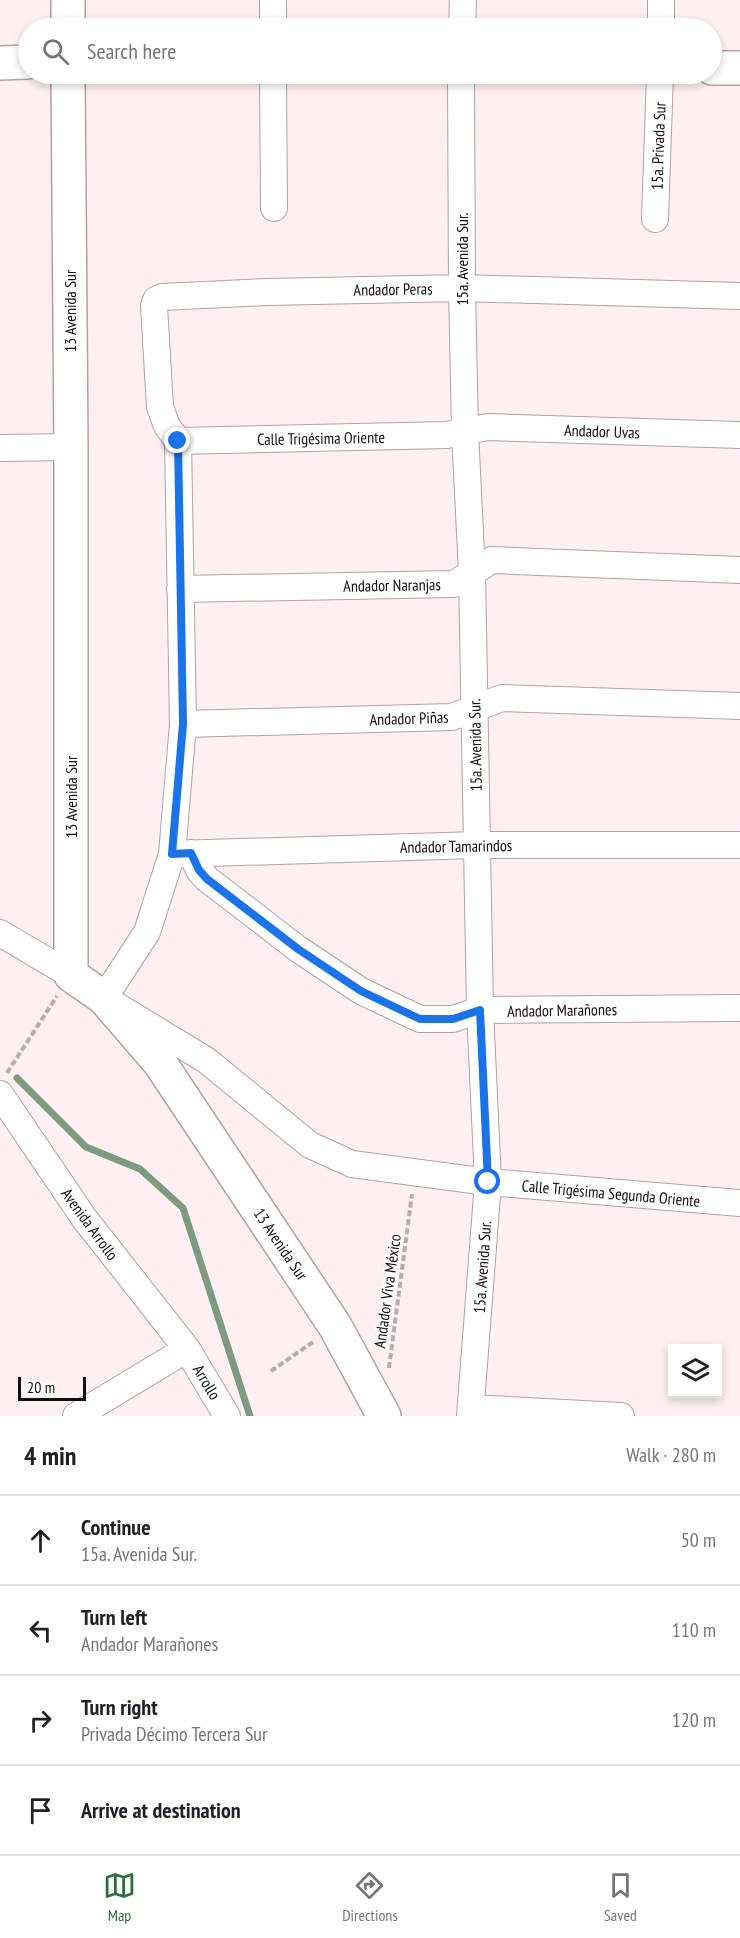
<!DOCTYPE html>
<meta charset="utf-8">
<style>
body{margin:0;font-family:"PT Sans Narrow",sans-serif;background:#f2f2f2;color:#202124}
.controls{position:absolute;right:18px;bottom:18px;display:grid;overflow:hidden;border-radius:0px;box-shadow:0 3px 9px #0003}
.controls button{width:54px;height:54px;display:grid;place-items:center;padding:0;border:0;border-bottom:2px solid #e0e0e0;background:#fff;color:#202124;font:30px sans-serif}
.scale{position:absolute;left:18px;bottom:15px;width:68px;box-sizing:border-box;padding-left:6px;border:3px solid #120d0e;border-top:0;font-size:16px;line-height:21px;white-space:nowrap;color:#120d0e;-webkit-text-stroke:4px #fff;paint-order:stroke}
.stop{position:absolute;width:18px;height:18px;margin:-14px;border:4px solid #1a73e8;border-radius:50%;background:#fff}
.stop.end{background:#1a73e8;border-color:#fff;box-shadow:0 2px 6px #0008}
.list{margin:0;padding:0;list-style:none}
h2{display:flex;justify-content:space-between;align-items:center;height:78px;margin:0;padding:0 24px;font-size:26px}
h2 small{font-size:20px;font-weight:400;color:#757577}
.list li{display:grid;grid-template-columns:39px 1fr auto;gap:18px;align-items:center;box-sizing:border-box;height:90px;padding:0 24px;border-top:2px solid #e0e0e0}
.list b{display:block;font-size:22px;white-space:nowrap}
.list p{margin:0;font-size:20px;white-space:nowrap;color:#757577}
.list em{font-size:20px;font-style:normal;color:#757577}
.icon{flex:none;width:33px;height:33px;fill:none;stroke:currentColor;stroke-width:2;stroke-linecap:round;stroke-linejoin:round}
.map{position:relative;flex:none;width:740px;height:1416px;overflow:hidden}
.search{position:absolute;background:#fff;box-shadow:0 3px 9px #0003;left:18px;right:18px;top:18px;height:66px;display:flex;align-items:center;gap:15px;box-sizing:border-box;padding:0 21px;border-radius:33px;color:#757577;font-size:22px}
.sheet{height:438px;background:#fff}
nav{display:flex;justify-content:space-around;align-items:center;box-sizing:border-box;height:84px;border-top:2px solid #e0e0e0;background:#fff;font-size:16px;color:#757577}
nav a{display:grid;justify-items:center;gap:3px}
nav .on{color:#2b6e39}
.map>svg:first-child{display:block}
.lines{fill:none;stroke-linecap:round;stroke-linejoin:round}
.stream{stroke:#7d9b80;stroke-width:7}
.minor-casing{stroke:#aea1a3;stroke-width:28}
.tertiary-casing{stroke:#aea1a3;stroke-width:36}
.secondary-casing{stroke:#aea1a3;stroke-width:36}
.path{stroke:#b7acad;stroke-width:4;stroke-dasharray:6 3;stroke-linecap:butt}
.minor{stroke:#fff;stroke-width:26}
.tertiary{stroke:#fff;stroke-width:33}
.secondary{stroke:#fff;stroke-width:33}
.route{stroke:#1a73e8;stroke-width:8}
.labels{text-anchor:middle;dominant-baseline:central;stroke-width:5;stroke-linejoin:round;paint-order:stroke}
.street-label{font-size:16px;fill:#120d0e;stroke:#fff}
</style>
<div class="map">
<svg width="740" height="1416" viewBox="0 0 740 1416">
<rect width="100%" height="100%" fill="#fef0f2"/>
<g class="lines">
<path class="stream" d="M17,1078L86,1147L140,1169L183,1208L250,1416"/>
<defs>
<path id="minor" d="M273,0V28
M462,28L463,0
M661,28V0
M273,74L274,208
M461,74L462,288L465,432L472,573L480,1010L488,1182L470,1416
M655,219L660,74
M740,296L462,288L267,292L162,297L156,300L154,306L160,407L167,426L178,441L183,724L172,854L147,932L104,998L206,1060L310,1145L352,1164L488,1182L740,1203
M178,441L447,435L488,427L740,435
M0,448L71,447
M180,589L454,584L492,560L740,570
M183,724L452,717L502,698L740,706
M191,853L199,870L207,879L298,949L361,991L420,1019H453L480,1010L740,1008
M175,854L477,845H740
M0,933L71,975
M0,1094L84,1218L187,1349L227,1416
M471,1408L621,1416
M76,1416L187,1349"/>
<path id="tertiary" d="M68,28V0
M68,74L71,447V975L104,998L160,1063L335,1326L384,1416"/>
<path id="secondary" d="M0,63L28,62
M712,68H740"/>
</defs>
<use href="#minor" class="minor-casing"/>
<use href="#tertiary" class="tertiary-casing"/>
<use href="#secondary" class="secondary-casing"/>
<path class="path" d="M7,1073L57,996
M389,1368L412,1194
M271,1371L313,1342"/>
<use href="#minor" class="minor"/>
<use href="#tertiary" class="tertiary"/>
<use href="#secondary" class="secondary"/>
</g>
<g class="lines">
<path class="route" d="M178,441L183,724L172,854L191,853L199,870L207,879L298,949L361,991L420,1019H453L480,1010L488,1182"/>
</g>
<g class="labels">
<g class="street-label">
<text transform="translate(658 146) rotate(-88)">15a. Privada Sur</text>
<text transform="translate(462 259) rotate(-90)">15a. Avenida Sur.</text>
<text transform="translate(393 289) rotate(-1)">Andador Peras</text>
<text transform="translate(70 311) rotate(-90)">13 Avenida Sur</text>
<text transform="translate(602 431) rotate(2)">Andador Uvas</text>
<text transform="translate(321 438) rotate(-1)">Calle Trigésima Oriente</text>
<text transform="translate(392 585) rotate(-1)">Andador Naranjas</text>
<text transform="translate(409 718) rotate(-2)">Andador Piñas</text>
<text transform="translate(475 745) rotate(-91)">15a. Avenida Sur.</text>
<text transform="translate(71 797) rotate(-90)">13 Avenida Sur</text>
<text transform="translate(456 846) rotate(-1)">Andador Tamarindos</text>
<text transform="translate(562 1010) rotate(-1)">Andador Marañones</text>
<text transform="translate(611 1193) rotate(5)">Calle Trigésima Segunda Oriente</text>
<text transform="translate(90 1224) rotate(54)">Avenida Arrollo</text>
<text transform="translate(281 1244) rotate(56)">13 Avenida Sur</text>
<text transform="translate(482 1267) rotate(-86)">15a. Avenida Sur.</text>
<text transform="translate(387 1291) rotate(-82)">Andador Viva México</text>
<text transform="translate(207 1382) rotate(59)">Arrollo</text>
</g>
</g>
</svg>
<div class="controls">
<button><svg class="icon" aria-label="layers" viewBox="0 0 24 24"><path d="M12 4l9 5-9 5-9-5zM3 14l9 5 9-5"/></svg></button>
</div>
<div class="scale">20 m</div>
<div class="stop" style="left:488px;top:1182px"></div>
<div class="stop end" style="left:178px;top:441px"></div>
<div class="search"><svg class="icon" aria-label="search" viewBox="0 0 24 24"><circle cx="10" cy="10" r="6"/><path d="M15 15l6 6"/></svg>Search here</div>
</div>
<section class="sheet">
<h2>4 min<small>Walk · 280 m</small></h2>
<ul class="list">
<li><svg class="icon" aria-label="ahead" viewBox="0 0 24 24"><path d="M12 20V5M6 11l6-6 6 6"/></svg><div><b>Continue</b><p>15a. Avenida Sur.</p></div><em>50 m</em></li>
<li><svg class="icon" aria-label="left" viewBox="0 0 24 24"><path d="M17 20v-9H6M10 6l-5 5 5 5"/></svg><div><b>Turn left</b><p>Andador Marañones</p></div><em>110 m</em></li>
<li><svg class="icon" aria-label="right" viewBox="0 0 24 24"><path d="M7 20v-9h11M14 6l5 5-5 5"/></svg><div><b>Turn right</b><p>Privada Décimo Tercera Sur</p></div><em>120 m</em></li>
<li><svg class="icon" aria-label="arrive" viewBox="0 0 24 24"><path d="M6 21V4h12l-3 4 3 4H6"/></svg><div><b>Arrive at destination</b></div></li>
</ul>
</section>
<nav>
<a class="on"><svg class="icon" aria-label="map" viewBox="0 0 24 24"><path d="M3 6l6-2 6 2 6-2v14l-6 2-6-2-6 2zM9 4v14M15 6v14"/></svg>Map</a>
<a><svg class="icon" aria-label="directions" viewBox="0 0 24 24"><path d="M12 3l9 9-9 9-9-9zM9 14v-3h6M13 9l2 2-2 2"/></svg>Directions</a>
<a><svg class="icon" aria-label="saved" viewBox="0 0 24 24"><path d="M7 4h10v16l-5-4-5 4z"/></svg>Saved</a>
</nav>
